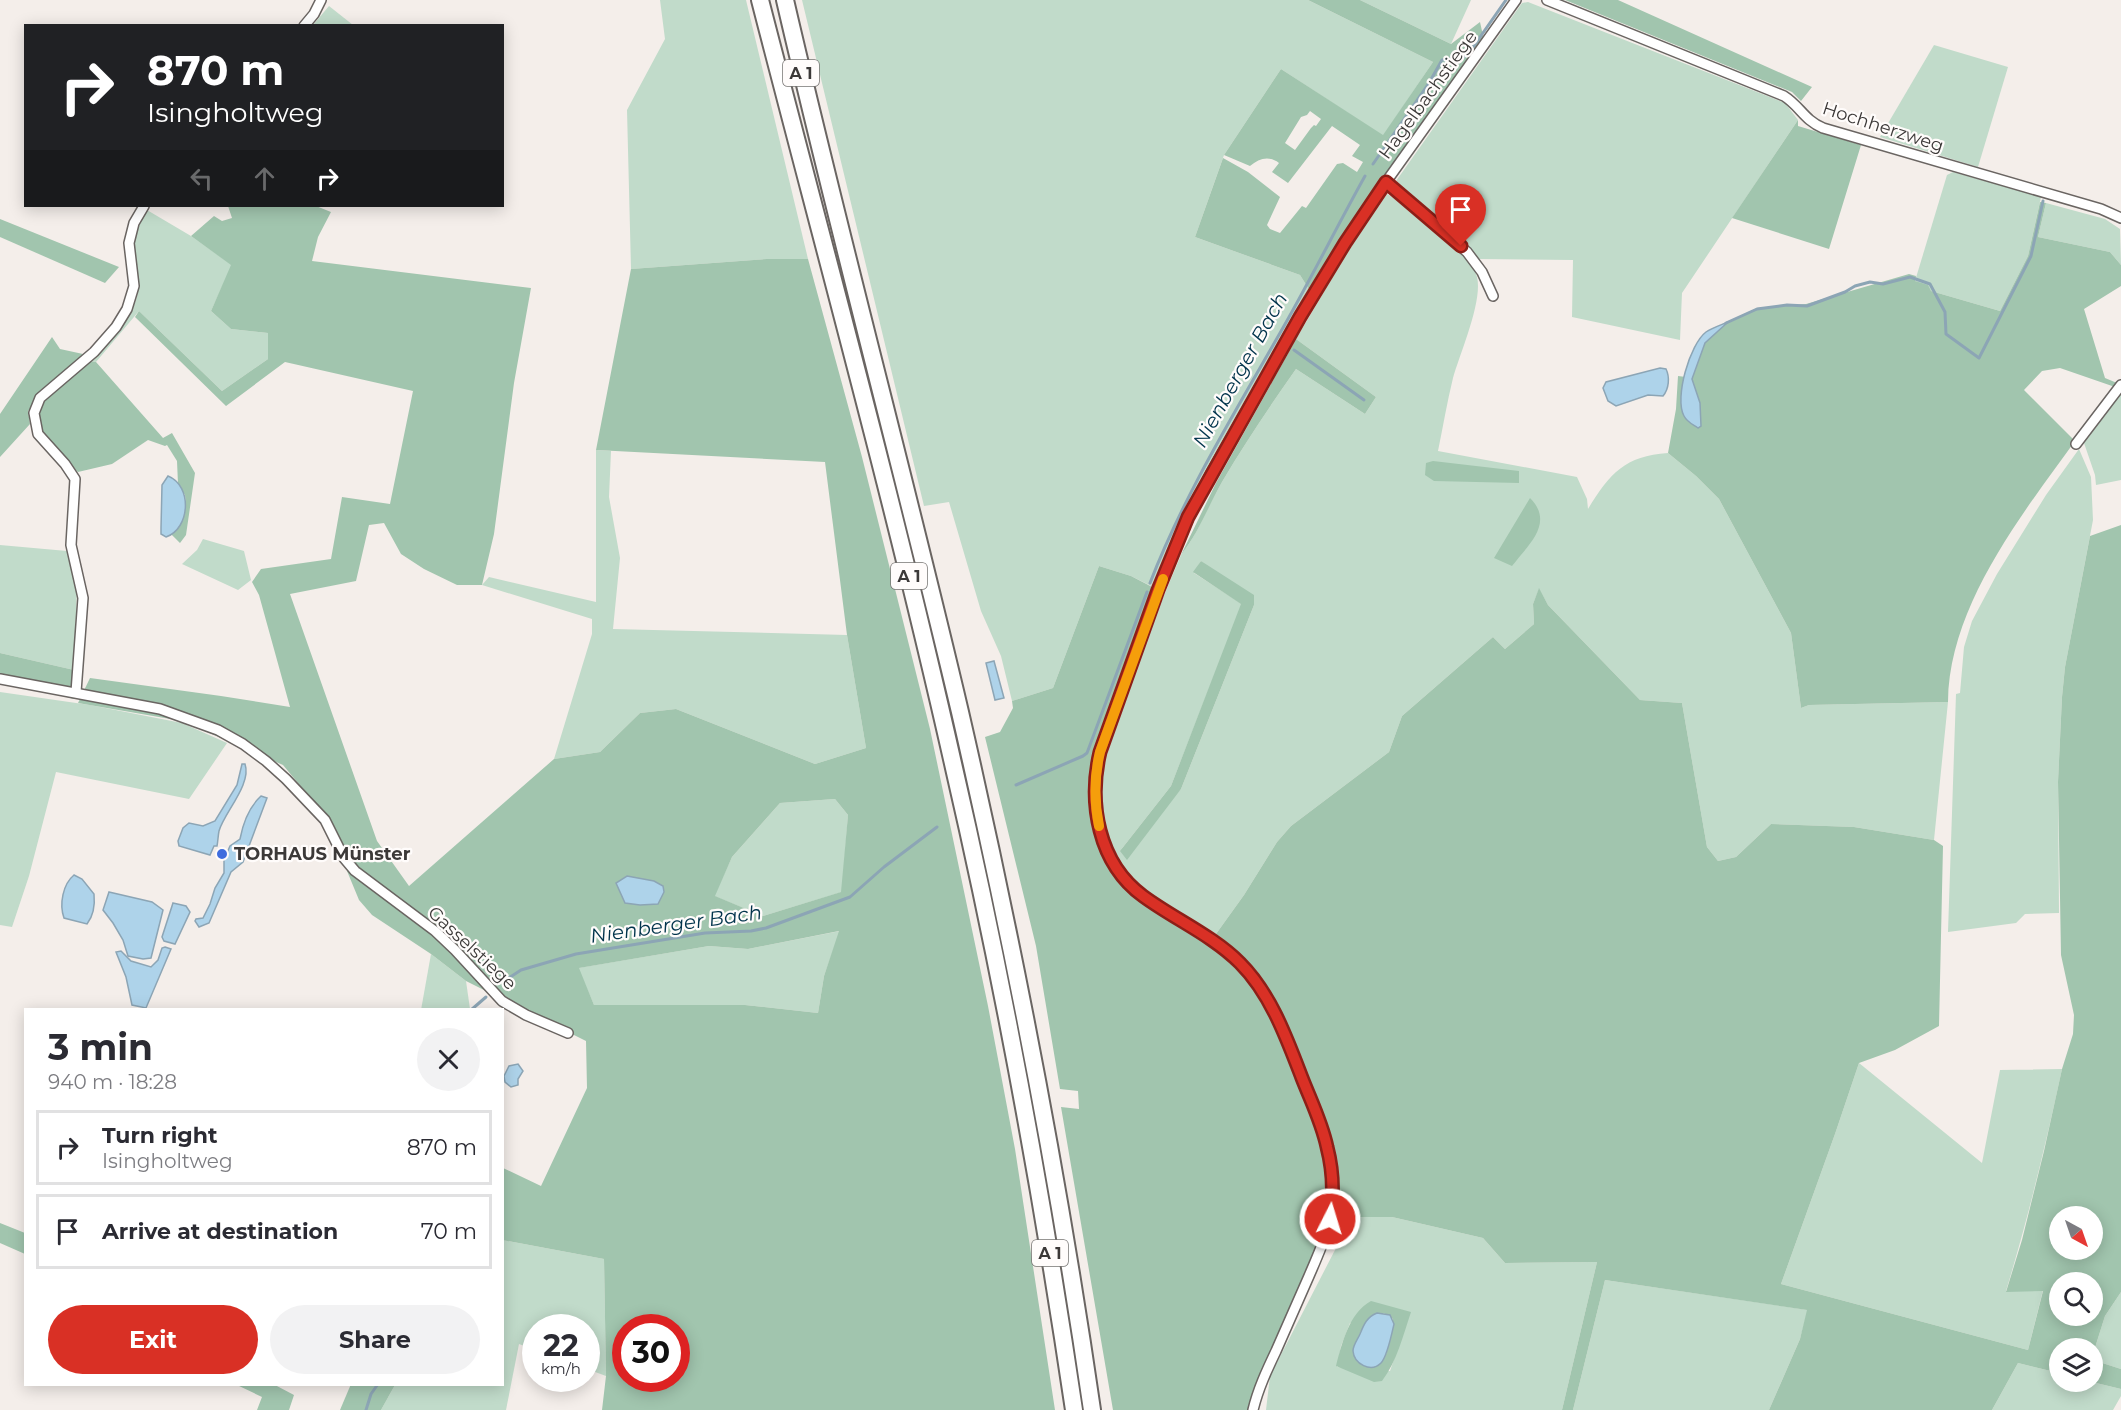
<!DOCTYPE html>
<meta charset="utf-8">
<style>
body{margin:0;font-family:Montserrat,sans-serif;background:#f2f2f3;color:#2b2b33;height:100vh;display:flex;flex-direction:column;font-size:22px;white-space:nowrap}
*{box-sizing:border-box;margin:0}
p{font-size:20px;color:#7c7c81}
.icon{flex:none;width:33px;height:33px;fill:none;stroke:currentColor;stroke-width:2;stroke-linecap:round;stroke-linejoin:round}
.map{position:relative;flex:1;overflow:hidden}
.details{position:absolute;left:24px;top:1008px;width:480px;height:378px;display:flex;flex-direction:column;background:#fff;border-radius:0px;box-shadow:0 3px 15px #0003}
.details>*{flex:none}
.top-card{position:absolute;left:24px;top:24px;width:480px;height:183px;border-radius:0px;box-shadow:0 3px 15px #0003;background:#202124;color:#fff;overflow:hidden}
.needle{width:39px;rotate:140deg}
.controls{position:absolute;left:2049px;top:1206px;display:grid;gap:12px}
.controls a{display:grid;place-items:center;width:54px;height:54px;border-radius:50%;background:#fff;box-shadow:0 3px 15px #0003;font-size:30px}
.speed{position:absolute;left:522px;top:1314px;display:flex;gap:12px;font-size:30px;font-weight:700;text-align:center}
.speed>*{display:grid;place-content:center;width:78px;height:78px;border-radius:50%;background:#fff;box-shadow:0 3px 15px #0003;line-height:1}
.speed small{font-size:15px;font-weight:400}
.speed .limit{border:9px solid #d22;background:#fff;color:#111}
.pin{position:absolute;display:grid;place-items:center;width:51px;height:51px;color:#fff;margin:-62px -26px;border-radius:50% 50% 50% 0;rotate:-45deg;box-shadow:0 0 6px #0007}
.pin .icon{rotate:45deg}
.me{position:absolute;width:66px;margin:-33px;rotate:5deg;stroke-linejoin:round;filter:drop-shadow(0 0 4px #0008)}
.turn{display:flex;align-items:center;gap:21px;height:126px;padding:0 24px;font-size:27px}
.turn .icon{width:78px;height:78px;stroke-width:2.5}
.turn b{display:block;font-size:42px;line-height:51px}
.lanes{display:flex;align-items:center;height:57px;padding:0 24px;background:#0003;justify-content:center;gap:30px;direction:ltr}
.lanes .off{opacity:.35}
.round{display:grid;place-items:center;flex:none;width:63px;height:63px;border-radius:32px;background:#f2f2f3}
.overview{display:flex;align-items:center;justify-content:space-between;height:102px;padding:0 24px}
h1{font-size:36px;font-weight:700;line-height:45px}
.button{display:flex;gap:12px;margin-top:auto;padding:12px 24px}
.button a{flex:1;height:69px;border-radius:36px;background:#d93025;color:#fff;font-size:24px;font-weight:700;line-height:69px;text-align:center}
.button a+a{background:#f2f2f3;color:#2b2b33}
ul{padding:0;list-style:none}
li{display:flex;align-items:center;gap:18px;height:75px;margin:0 12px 9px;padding:0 12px;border:3px solid #e1e1e2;border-radius:0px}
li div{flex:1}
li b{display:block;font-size:22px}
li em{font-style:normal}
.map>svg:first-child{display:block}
.green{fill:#c1dbca;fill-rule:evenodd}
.forest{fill:#a1c5ae;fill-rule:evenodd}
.water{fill:#aed3ea;stroke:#8ca5b5;stroke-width:1.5}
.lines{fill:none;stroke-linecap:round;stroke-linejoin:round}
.stream{stroke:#8ca5b5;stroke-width:3}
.minor-casing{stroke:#6a6562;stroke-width:12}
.motorway-casing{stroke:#6a6562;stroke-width:20}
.minor{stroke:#fff;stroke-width:9}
.motorway{stroke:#fff;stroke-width:16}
.route-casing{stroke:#8d1f18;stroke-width:15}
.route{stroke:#d93025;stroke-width:10}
.slow{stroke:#f59e0b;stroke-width:10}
.poi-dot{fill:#3f6dde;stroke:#fffcfb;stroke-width:2}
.labels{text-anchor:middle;stroke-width:4.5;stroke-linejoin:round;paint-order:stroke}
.shield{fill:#fffcfb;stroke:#767472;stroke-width:1.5}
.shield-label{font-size:16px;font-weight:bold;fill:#3c3938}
.street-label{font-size:18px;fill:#3c3938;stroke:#fffcfb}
.poi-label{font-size:18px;font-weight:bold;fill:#3c3938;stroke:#fffcfb;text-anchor:start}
.water-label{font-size:20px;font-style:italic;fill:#02344c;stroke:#fffcfb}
</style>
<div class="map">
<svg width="2121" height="1410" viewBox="0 0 2121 1410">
<rect width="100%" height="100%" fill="#f4eeea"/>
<g class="green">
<path d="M660,0H746L808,259H767L631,269L627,110L665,39Z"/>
<path d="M802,0H1308L1433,62L1383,136L1281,69L1224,155L1195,237L1300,275L1310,291L1270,364L1155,588L1131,576L1099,566L1053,688L1012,701L1001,656L981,611L949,502L924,506Z"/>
<path d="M1360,0H1471L1451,44Z"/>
<path d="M1528,2L1785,103L1798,120L1682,293L1680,340L1572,317L1573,260L1478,259L1465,240L1406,192L1396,181L1522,3Z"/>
<path d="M329,6L353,25H313Z"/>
<path d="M1934,45L2008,67L1978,167L1880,137Z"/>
<path d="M1953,172L2041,197L2028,256L2000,311L1931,291L1915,281L1947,175Z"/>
<path d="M1387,194C1408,205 1472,254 1477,277C1483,301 1460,353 1453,378C1447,402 1443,427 1438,451L1577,477L1587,499L1588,509C1610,473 1625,456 1668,453L1696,476L1719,499L1791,633L1801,708L1809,705L1948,702L1934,840L1854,827L1771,824L1736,857L1718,861L1707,847L1682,703L1640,700L1548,605L1539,589L1533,604L1534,624L1505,649L1493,637L1402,716L1389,752L1291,826L1277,842L1244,895L1216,934L1151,894L1131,879L1112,852L1099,817V765L1122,695L1181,555C1199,532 1208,506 1222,482C1245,443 1270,406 1296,369L1365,414L1376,397L1296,339L1347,253ZM1201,561L1254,605L1181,789L1120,851L1171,786L1242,604L1194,573Z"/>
<path d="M2046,203L2105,219L2120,229L2121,265L2110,252L2038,237Z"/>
<path d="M147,210L191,236L232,265L211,311L231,329L268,333V359L222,391L139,311L96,362L89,361C108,341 133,320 138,292C140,278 134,264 133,250C132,236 141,223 147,210Z"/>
<path d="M2121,394V480L2096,485L2095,475L2084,443Z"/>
<path d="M2079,449L2091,477L2093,520L2065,667L2062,697L2058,782L2059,913L2025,914L2016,923L1948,932L1956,694L1960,693L1964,647L1972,621L1997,574L2046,495Z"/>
<path d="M596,450L611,451L609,497L620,558L613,629L847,635L866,748L815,764L676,709L640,713L600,752L554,759L592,634V619L482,585L489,577L596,602Z"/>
<path d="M203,539L244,551L251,580L238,590L182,564L197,550Z"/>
<path d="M0,545L67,551L77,584L74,670L0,653Z"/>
<path d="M0,692L90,705L182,723L227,743L189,799L56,772L29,876L12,927L0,925Z"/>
<path d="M835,799L848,815L842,892L763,916L714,896L732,857L780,803Z"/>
<path d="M840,931L824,976L818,1013L745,1005H594L578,968L709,946L748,949Z"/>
<path d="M431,954L466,981L470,1009L421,1010Z"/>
<path d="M1859,1063L1982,1163L2000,1070L2062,1069C2046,1144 2028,1218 2006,1291L2043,1290L2028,1350L1781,1284L1835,1134Z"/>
<path d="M1344,1217H1392L1483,1238L1505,1263L1597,1262L1562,1410H1266L1270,1376L1335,1250ZM1410,1312L1390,1371L1337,1367L1341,1346L1350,1323Z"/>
<path d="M503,1240L604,1259L606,1376L587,1369L586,1328H536L535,1350L519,1344L506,1410H381L395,1385L502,1384Z"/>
<path d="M1605,1280L1808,1310L1800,1339L1769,1410H1573Z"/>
<path d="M2121,1292V1369L2093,1360V1354L2105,1316Z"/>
<path d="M2018,1363L2059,1373L2060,1382H2092L2121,1389V1396L2113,1410H1992Z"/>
</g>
<g class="forest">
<path d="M1308,0H1360L1451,44L1480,22L1484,40L1386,174L1310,291L1300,275L1195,237L1223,158L1248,172L1280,197L1267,225L1270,229L1280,233L1302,206L1306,208L1337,164L1343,163L1357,172L1363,162L1352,156L1360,145L1332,126L1288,183L1272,172L1279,163C1268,155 1259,159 1250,166L1224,155L1281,69L1383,135L1433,62ZM1310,111L1321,119L1316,126L1314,125L1311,128L1295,150L1285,143L1301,117L1307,115Z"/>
<path d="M1565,0H1618L1812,87L1801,101L1792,92Z"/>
<path d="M1798,120V126L1861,145L1829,249L1732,218Z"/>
<path d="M2040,202L2046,203L2038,237L2110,252L2121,265V286L2084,309L2105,378L2117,383L2115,387L2060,368L2042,371L2024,390L2075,441C2021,516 1949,606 1948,702L1809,705L1801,708L1791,633L1719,499L1696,476L1668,453L1676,409L1678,376L1686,377L1706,332L1757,308L1806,304L1909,274L1916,276L1915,281L1928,285L1931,291L2000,311L2028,256Z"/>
<path d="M228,206H316L331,212L318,237L312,261L531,288L514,383L494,534L482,585H457L424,569L401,554L384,523L369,525L356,581L290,594L377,841L409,886L554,759L600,752L640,713L676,709L815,764L866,748L847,635L825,462L596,450L631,269L767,259H808L862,457L930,729L988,1006L1015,1149L1055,1410H602L606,1376L604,1259L502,1240L503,1168L541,1186L587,1088L586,1041L466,981L431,954L372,915L359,900L347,871L355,868L332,824L283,765L182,721L78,703L90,678L221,696L290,707L259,595L252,582L261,569L331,559L342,497L390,504L413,391L285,362L226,406L135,317L139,311L222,391L268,359V333L231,329L211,311L231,265L191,236L214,216L222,221L232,218ZM835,799L848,815L841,892L763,916L715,896L732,857L780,803ZM839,931L824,976L818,1013L745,1005H594L579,968L709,946L748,949ZM626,1328H676V1378H626Z"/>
<path d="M0,219L119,267L105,283L0,237Z"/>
<path d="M52,337L60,349L83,354L28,411L30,424L0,457V414Z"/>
<path d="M1296,339L1376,397L1365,414L1296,369C1270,406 1245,443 1222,482C1208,507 1199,532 1181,555L1216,483Z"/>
<path d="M89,361L96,362L163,438L172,433L195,473L186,535L180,543L171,534L184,516L186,505L185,495L178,484L177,461L167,445L165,446L148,440L112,464L78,472C58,453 24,426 46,397Z"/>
<path d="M1433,461L1519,471V483L1434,481L1425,475L1426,463Z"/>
<path d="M1530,498C1555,523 1528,545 1512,566L1494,558Z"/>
<path d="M2121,525V1292L2105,1316L2093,1354L2092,1348H2060L2059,1373L2018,1363L1992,1410H1769L1800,1339L1807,1310L1605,1280L1573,1410H1562L1597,1262L1505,1263L1483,1238L1392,1217H1340C1341,1153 1319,1098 1293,1040C1284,1020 1276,998 1262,979C1249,961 1233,947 1216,934L1244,895L1277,842L1291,826L1389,752L1402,716L1493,637L1505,649L1534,624L1533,604L1539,588L1548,605L1640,700L1682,703L1707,847L1718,861L1736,857L1771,824L1854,827L1934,840L1943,846L1939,1026L1895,1050L1859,1063L1835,1134L1781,1284L2028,1350L2043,1291L2006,1292L2022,1240L2044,1151L2062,1069L2073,1034L2074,1015L2061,955L2058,782L2062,697L2065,667L2090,536ZM2060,1216H2092V1250H2060ZM2060,1282H2092V1316H2060Z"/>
<path d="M1201,561L1254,595V605L1181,789L1127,860L1120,851L1171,786L1241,604L1193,572Z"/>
<path d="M1099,566L1131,576L1158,590L1100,752L1099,825L1128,883L1220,946L1263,992L1321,1128L1332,1207L1253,1410H1113L1061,1107L1079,1109L1078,1091L1060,1089L1036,946L985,737L1000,732L1013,708L1012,701L1053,688Z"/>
<path d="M0,653L74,670V699L0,679Z"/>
<path d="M0,1223L25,1233V1254L0,1243Z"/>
<path d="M1371,1301L1411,1312C1403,1336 1397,1361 1382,1381L1374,1382L1336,1366C1342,1343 1349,1313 1371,1301ZM1377,1313H1384L1393,1319V1329L1386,1354L1357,1340C1362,1329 1365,1319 1377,1313Z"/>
<path d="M2093,1360L2121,1369V1389L2092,1382Z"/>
<path d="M351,1384H395V1385L381,1410H340Z"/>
<path d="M237,1385H275L294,1395L289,1410H257L262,1397Z"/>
</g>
<g class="water">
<path d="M1728,322L1705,343L1692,379L1700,403L1701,426L1698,428C1692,424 1687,422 1684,416C1674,398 1690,344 1706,332C1712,328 1721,325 1728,322Z"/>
<path d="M1660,368L1666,369C1670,377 1669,389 1663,396L1648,395L1616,406L1608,401L1603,388L1606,382Z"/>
<path d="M168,476C193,486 190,529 166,537L161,534V528L162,485Z"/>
<path d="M994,661L1004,698L995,700L986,663Z"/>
<path d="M242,764H245C252,784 224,813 219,831C218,836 218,841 217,846H214L210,855L179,846L178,841L183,828L189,823L203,826L215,821L237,785Z"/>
<path d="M261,796L267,798L243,862L231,872L209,923L199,927L195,921L196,919L203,918L210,904L215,888L224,873V860L230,846L240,839C243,823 248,808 261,796Z"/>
<path d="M74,875L82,879L94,894C95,904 94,915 87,924L64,918C59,904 63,884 74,875Z"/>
<path d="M627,876L654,881L663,886L664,892L658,904L640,905L625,903L616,883Z"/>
<path d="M109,892L152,902L163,910L151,958L143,959L128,956L123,940L113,923L103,910Z"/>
<path d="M173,903L186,906L190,912L175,944L164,941L162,937Z"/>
<path d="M165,947L171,949L146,1008L132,1005L126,977L116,952L121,951L131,961L151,967L158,960L162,948Z"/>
<path d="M518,1064L523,1071L518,1079V1085L511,1087L505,1082L504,1076L509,1066Z"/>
<path d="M1377,1313L1390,1315L1394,1324C1392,1333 1387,1357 1381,1363C1371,1373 1354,1364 1353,1351C1353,1345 1358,1339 1360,1334C1364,1324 1367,1317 1377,1313Z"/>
</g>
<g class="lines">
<g class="stream">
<path d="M1471,50L1506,0"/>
<path d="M1373,164L1429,83L1442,60L1464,57"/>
<path d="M1726,323L1757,309L1787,305L1807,306L1845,292L1855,286L1870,282L1883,284L1910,277L1930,284L1945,312L1946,334L1979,358L2031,256L2043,201"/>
<path d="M1294,350L1364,400"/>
<path d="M1150,583C1184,495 1234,414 1280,333C1310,281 1336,228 1365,176"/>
<path d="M1016,785L1083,756L1087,753L1147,592"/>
<path d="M504,981L521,970L576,954L705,933L751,931L766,928L850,897L884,867L937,827"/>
<path d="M471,1010L486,997"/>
<path d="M366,1410L371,1394L378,1384"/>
</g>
<defs>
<g id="minor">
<path d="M1547,0L1784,96C1800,106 1804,120 1823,128L2101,209L2121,218"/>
<path d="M304,26L314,14L321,0"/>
<path d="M1386,182L1467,252L1482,272L1493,296"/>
<path d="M2076,444L2121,385"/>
<path d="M0,679L160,709L218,730L243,744L266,761L286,779L325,820L344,858L355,871L435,931L455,950L502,1001L526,1015L568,1033"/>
<path d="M76,692L83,598L71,545L75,479L65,464L38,434L34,413L40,398L94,352L116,327L127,309L134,286L129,243L134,223L144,206"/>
<path d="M1253,1410C1258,1389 1267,1370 1276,1351C1287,1326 1298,1301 1309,1276C1321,1248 1334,1221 1333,1190C1332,1148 1315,1110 1300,1072C1285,1035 1270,995 1242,965C1215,936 1178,920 1146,898C1099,866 1088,804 1100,752L1158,590L1189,517L1211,473L1300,317L1345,243L1386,182L1516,0"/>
</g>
<g id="motorway">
<path d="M760,0C826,256 896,510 954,768C1003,980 1042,1194 1074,1410"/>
<path d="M785,0C840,238 904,474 960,712C1013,943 1058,1175 1092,1410"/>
</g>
</defs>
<use href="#minor" class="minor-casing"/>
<use href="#motorway" class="motorway-casing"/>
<use href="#minor" class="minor"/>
<use href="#motorway" class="motorway"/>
</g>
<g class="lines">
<defs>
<path id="route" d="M1330,1219C1334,1195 1333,1170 1327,1147C1322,1123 1311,1101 1302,1078C1287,1039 1271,994 1240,963C1212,935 1174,919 1143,896C1098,863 1088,803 1100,752L1158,590L1188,517L1300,317L1345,243L1386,182L1461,246"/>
</defs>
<use href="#route" class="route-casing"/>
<use href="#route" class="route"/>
<path class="slow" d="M1099,826C1094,801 1094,777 1100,752L1163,579"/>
</g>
<circle class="poi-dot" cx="222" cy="854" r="6"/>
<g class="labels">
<g class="shield">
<rect x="783" y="60" width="36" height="26" rx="4.5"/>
<rect x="891" y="563" width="36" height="26" rx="4.5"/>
<rect x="1032" y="1240" width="36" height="26" rx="4.5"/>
</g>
<g class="shield-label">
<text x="801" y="79">A 1</text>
<text x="909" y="582">A 1</text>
<text x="1050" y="1259">A 1</text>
</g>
<g class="street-label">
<text transform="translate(1428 95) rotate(-54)" y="6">Hagelbachstiege</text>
<text transform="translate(1883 127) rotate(18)" y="6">Hochherzweg</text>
<text transform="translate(472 948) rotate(43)" y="6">Gasselstiege</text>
</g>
<g class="poi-label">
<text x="234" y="860">TORHAUS Münster</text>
</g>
<g class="water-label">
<text transform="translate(1240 370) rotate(-61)" y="7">Nienberger Bach</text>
<text transform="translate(676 924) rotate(-8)" y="7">Nienberger Bach</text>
</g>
</g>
</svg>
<div class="controls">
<a><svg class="needle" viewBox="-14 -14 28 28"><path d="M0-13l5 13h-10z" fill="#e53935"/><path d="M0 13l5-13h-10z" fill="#7c7c81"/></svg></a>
<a><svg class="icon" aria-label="search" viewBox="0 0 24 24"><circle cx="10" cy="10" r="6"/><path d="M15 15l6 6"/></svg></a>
<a><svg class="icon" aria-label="layers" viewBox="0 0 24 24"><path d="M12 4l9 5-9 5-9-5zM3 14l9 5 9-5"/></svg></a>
</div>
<div class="speed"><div>22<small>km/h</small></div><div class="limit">30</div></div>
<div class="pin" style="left:1461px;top:246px;background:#d93025"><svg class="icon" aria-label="arrive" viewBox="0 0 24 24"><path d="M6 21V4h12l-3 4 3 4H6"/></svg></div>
<svg class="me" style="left:1330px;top:1219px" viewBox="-20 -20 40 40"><circle r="17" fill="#d93025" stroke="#fff" stroke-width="3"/><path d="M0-11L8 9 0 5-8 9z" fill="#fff"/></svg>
<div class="top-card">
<div class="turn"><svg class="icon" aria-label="right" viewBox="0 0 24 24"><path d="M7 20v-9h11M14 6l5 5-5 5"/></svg><div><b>870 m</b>Isingholtweg</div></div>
<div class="lanes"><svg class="icon off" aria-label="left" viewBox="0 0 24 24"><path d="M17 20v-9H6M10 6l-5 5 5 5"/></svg><svg class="icon off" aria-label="ahead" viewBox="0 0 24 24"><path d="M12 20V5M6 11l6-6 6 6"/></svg><svg class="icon" aria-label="right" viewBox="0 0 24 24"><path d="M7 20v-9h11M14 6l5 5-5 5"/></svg></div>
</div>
<section class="details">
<div class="overview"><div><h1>3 min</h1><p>940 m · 18:28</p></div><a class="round"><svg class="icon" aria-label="close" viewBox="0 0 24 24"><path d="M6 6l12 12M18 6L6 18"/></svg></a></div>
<ul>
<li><svg class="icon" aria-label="right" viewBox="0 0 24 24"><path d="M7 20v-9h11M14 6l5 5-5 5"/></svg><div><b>Turn right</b><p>Isingholtweg</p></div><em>870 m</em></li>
<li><svg class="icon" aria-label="arrive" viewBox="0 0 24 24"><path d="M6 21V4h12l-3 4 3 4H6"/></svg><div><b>Arrive at destination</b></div><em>70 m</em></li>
</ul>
<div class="button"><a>Exit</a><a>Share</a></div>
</section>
</div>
